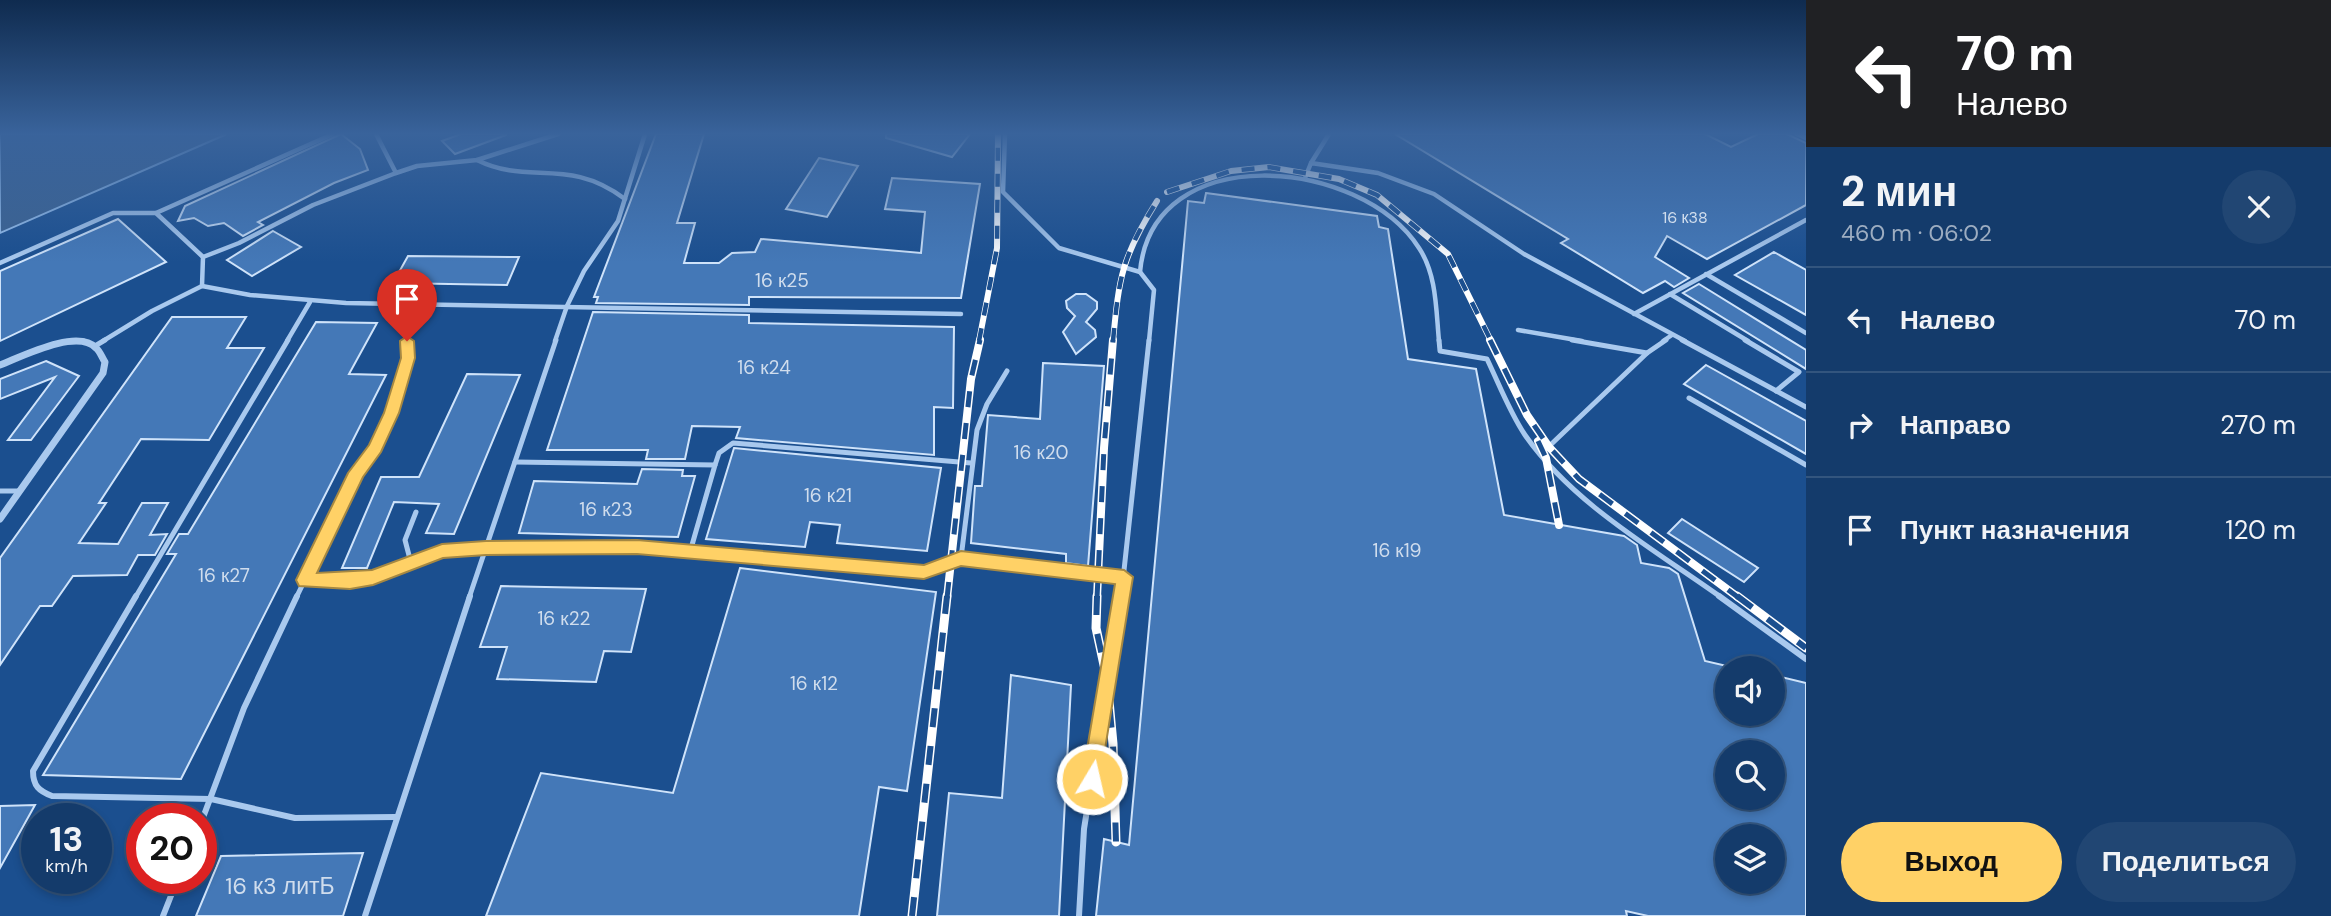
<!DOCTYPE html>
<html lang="ru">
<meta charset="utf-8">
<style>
body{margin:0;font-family:"DM Sans",sans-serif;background:#214673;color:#f1f3f6;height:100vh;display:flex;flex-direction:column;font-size:26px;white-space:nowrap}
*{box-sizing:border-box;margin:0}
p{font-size:23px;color:#9dadc1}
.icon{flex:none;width:38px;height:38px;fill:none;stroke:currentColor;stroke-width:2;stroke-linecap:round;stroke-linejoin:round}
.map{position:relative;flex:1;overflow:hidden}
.panel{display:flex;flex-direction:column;background:#143b6b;width:525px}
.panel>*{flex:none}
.hud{background:#202124;color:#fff;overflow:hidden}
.tools{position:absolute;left:1715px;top:656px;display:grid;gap:14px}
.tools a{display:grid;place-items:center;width:70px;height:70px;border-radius:50%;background:#143b6b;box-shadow:0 4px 10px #0003,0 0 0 2px #33557e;font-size:35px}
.speed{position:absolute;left:21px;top:803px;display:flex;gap:14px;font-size:35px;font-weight:700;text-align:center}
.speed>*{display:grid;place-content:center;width:91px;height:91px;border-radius:50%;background:#143b6b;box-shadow:0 4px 10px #0003,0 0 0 2px #33557e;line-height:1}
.speed small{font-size:18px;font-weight:400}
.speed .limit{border:10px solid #d22;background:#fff;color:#111}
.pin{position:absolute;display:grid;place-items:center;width:60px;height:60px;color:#fff;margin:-72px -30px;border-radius:50% 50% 50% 0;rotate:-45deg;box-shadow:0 0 7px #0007}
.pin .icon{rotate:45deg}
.me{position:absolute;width:77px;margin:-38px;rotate:9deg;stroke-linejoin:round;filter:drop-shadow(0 0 5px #0008)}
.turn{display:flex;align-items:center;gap:24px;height:147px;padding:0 35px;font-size:32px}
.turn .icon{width:91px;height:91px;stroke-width:2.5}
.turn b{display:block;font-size:49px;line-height:60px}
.round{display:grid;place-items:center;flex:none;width:74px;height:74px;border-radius:37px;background:#214673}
.head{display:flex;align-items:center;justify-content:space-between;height:119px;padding:0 35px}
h1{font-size:42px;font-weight:800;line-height:52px}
.primary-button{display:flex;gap:14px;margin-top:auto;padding:14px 35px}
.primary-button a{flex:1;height:80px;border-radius:42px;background:#ffd166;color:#111;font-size:28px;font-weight:800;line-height:80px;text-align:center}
.primary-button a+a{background:#214673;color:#f1f3f6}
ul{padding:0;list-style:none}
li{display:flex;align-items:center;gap:21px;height:105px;padding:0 35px;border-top:2px solid #33557e}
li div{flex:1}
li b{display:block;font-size:26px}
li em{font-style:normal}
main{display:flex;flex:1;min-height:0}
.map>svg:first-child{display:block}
.water{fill:#3c6290;stroke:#9cc4f0;stroke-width:2}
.building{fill:#4478b7;stroke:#cfe3fa;stroke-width:2;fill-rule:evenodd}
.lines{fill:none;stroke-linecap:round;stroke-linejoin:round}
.service-far2{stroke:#a9c9ee;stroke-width:4.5}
.service-far1{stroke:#a9c9ee;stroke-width:5}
.service{stroke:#a9c9ee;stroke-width:6}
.minor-far1{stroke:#a9c9ee;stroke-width:5}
.minor{stroke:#a9c9ee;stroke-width:7}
.rail-far2-casing{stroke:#fff;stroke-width:6}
.rail-far1-casing{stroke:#fff;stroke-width:8}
.rail-casing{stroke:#fff;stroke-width:9}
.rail-far2{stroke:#1b4f8f;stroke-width:4.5;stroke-dasharray:13;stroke-linecap:butt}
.rail-far1{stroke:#1b4f8f;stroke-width:5;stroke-dasharray:16;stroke-linecap:butt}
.rail{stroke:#1b4f8f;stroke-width:6;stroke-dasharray:19;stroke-linecap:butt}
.route{fill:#ffd166;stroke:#a68842;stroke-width:2}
.labels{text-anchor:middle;stroke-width:6;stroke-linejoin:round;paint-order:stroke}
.far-number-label{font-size:16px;fill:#d0dded}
.number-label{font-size:19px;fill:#d0dded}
.near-number-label{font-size:23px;fill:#d0dded}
</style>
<main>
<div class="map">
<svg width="1806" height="916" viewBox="0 0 1806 916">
<rect width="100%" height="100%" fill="#1b4f8f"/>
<path class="water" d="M0,134H227L0,233Z"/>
<g class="building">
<path d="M341,134L360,149L368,170L334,183L258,222L263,225L243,236L224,223L208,226L194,218L178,221L185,206Z"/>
<path d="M461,134H506V135L455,154L442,141Z"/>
<path d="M656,134H704L677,223H695L684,263H719L732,253L755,252L761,239L921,253L925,212L885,209L892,178L980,184L961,298L749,297V305L596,303L598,297H594Z"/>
<path d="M886,134H970L952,157L886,138Z"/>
<path d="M1395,134H1705L1731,147L1758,134H1787L1806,143V205L1707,259L1667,236L1655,257L1689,278L1674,287L1665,281L1643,293L1561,243L1568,239Z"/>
<path d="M819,158L858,166L827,217L786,209Z"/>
<path d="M1206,193L1377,216L1379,227L1388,229L1408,359L1476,369L1504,515L1624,536L1637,545L1641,563L1669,568L1678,574L1705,661L1727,666V714H1773V675L1806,683V916H1648L1626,911L1627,916H1096L1104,839L1129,845L1188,201L1204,203ZM1727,752H1773V798H1727ZM1727,836H1773V882H1727Z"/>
<path d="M118,219L166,262L0,341V271Z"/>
<path d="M273,231L301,247L252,276L227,260Z"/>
<path d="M1774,252L1806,270V315L1735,275Z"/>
<path d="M408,256L519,257L507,285L393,283Z"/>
<path d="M1699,284L1806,350V369L1683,293Z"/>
<path d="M1086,294L1097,302V309L1086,322L1095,330L1096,337L1076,354L1063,332L1075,316L1067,308L1066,301L1076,294Z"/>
<path d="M593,312L749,315V323L954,327L953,408L934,407V455L736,438L740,427L692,426L685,459H646L648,450H547Z"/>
<path d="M172,317H246L227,348H264L209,440L141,439L99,503H106L79,543L118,544L142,503H168L150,535L167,534L155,555H138L127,575L73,576L52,606H40L0,665V558Z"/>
<path d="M316,322L377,323L349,374L386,375L181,779L43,775L176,554H167L179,534H188Z"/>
<path d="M46,361L79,376L31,440H8L55,377L0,399V379Z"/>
<path d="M1043,363L1104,366L1088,566L1066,563V554L971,543L975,486H982L988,415L1040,419Z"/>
<path d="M1706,365L1806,421V454L1684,384Z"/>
<path d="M467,374L520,375L454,534L426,533L439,504L394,502L367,568H342L381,477H419Z"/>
<path d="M734,448L941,468L927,551L837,543L840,525L810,522L805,547L706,539Z"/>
<path d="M642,469L683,470L682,476H695L678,537L519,533L534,481L637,484Z"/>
<path d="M1682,519L1758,568L1744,582L1668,533Z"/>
<path d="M740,568L936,592L907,791L879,787L859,916H486L541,773L673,793Z"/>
<path d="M501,586L646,589L631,652L604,651L596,682L497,679L507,647H480Z"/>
<path d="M1011,675L1071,685L1059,916H937L949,793L1002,798Z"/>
<path d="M35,805L0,868V806Z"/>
<path d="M363,853L343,916H196L221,856Z"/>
</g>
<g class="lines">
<g class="service-far2">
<path d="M1005,134L1003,192L1059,248L1140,272"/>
<path d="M1797,134L1806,138"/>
<path d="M477,160C529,186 568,156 625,199"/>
<path d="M1311,163L1329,134"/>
<path d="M396,173L417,166L477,160L558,134"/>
<path d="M1305,178L1311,163L1378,173L1434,194L1524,254L1685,341"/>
<path d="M156,213L333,134"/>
<path d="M203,257L239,243L313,205L396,173L376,134"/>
<path d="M0,263L113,213H156L203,257L202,286"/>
<path d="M1706,274L1806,333"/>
<path d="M1670,294L1748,341"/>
<path d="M393,302L407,341"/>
<path d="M1634,314L1806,220"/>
<path d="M1518,330L1582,341"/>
<path d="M103,341L152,311L202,286L250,295L346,303L961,314"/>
<path d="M287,341L310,302"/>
<path d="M555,341L567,306L584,271L618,221L645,134"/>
<path d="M1149,341L1154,290L1140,272C1152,138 1361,157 1419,248C1437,275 1436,311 1439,341"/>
<path d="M1663,341L1672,335"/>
</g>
<g class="service-far1">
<path d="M1439,340L1440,351L1487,359C1499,384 1510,413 1525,435C1573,504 1655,550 1722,598"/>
<path d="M1572,340L1647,353"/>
<path d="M1682,340L1806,407"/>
<path d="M1745,340L1799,372L1776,391"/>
<path d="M95,346L105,340"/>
<path d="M1689,398L1806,465"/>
<path d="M1542,453L1647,353L1666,340"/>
<path d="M515,462L715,465L690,552"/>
<path d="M715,465L719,453L733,443L971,463"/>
<path d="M0,491H20"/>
<path d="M961,558L977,430L987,404L1007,371"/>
<path d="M411,563L405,540L416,512"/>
<path d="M305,580L373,578L442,551L486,548L637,547L924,572L961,558L1124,577"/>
<path d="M135,598L288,340"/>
<path d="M296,598C316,558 334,517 354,477C378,430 416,398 406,340"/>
<path d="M469,598L556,340"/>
<path d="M1121,598L1149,340"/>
</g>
<g class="service">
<path d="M136,596L33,771C33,786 39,791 52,796L211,799L295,818L396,817"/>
<path d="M1719,596L1806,659"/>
<path d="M201,823L244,708L297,596"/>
<path d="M163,916L178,878"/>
<path d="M365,916L470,596"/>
<path d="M1079,916L1084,829L1121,596"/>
</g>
<path class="minor-far1" d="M79,341H84"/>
<path class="minor" d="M0,365C21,357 77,328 96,348C100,351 102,358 105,362L103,373L0,519"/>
<defs>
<g id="rail-far2">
<path d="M1167,192L1231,171L1269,167L1339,179L1377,195L1448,254L1491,341"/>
<path d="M979,341L997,248L998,134"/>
<path d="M1113,341C1119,276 1122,257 1157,201"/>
</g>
<g id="rail-far1">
<path d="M1490,340L1527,415L1549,447L1579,479L1739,598"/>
<path d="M1538,441L1546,458L1559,525"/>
<path d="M947,598L971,379L980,340"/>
<path d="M1097,598L1104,448L1113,340"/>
</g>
<g id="rail">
<path d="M1097,596L1096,628L1107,679L1113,744L1116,842"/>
<path d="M1737,596L1806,648"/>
<path d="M912,916L947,596"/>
</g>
</defs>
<use href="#rail-far2" class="rail-far2-casing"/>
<use href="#rail-far1" class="rail-far1-casing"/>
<use href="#rail" class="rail-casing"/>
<use href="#rail-far2" class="rail-far2"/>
<use href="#rail-far1" class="rail-far1"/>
<use href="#rail" class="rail"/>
</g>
<linearGradient id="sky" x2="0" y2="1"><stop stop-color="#0f2b4f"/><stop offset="0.51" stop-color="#39639b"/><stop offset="1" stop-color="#39639b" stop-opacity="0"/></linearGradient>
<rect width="1806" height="262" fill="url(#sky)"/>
<path class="route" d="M407,336L414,341L415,358L399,413L381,452L363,477L317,573L372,570L442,544L486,541L637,540L924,565L961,551L1124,570L1133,577L1099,786L1092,789L1085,786L1082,779L1115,584L961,566L924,579L637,554L486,555L443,558L373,585L350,589L299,586L296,580L348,473L369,445L384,413L401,358L400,341Z"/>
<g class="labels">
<g class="far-number-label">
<text x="1685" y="223">16 к38</text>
</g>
<g class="number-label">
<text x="782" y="287">16 к25</text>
<text x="764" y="374">16 к24</text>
<text x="1041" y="459">16 к20</text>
<text x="828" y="502">16 к21</text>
<text x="606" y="516">16 к23</text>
<text x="1397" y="557">16 к19</text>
<text x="224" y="582">16 к27</text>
<text x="564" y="625">16 к22</text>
<text x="814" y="690">16 к12</text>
</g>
<g class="near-number-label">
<text x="280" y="894">16 к3 литБ</text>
</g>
</g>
</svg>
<div class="tools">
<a><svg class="icon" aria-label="sound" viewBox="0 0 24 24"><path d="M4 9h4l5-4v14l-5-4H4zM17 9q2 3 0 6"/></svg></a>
<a><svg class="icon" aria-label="search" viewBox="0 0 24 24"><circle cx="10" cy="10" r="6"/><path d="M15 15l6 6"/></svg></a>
<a><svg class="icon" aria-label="layers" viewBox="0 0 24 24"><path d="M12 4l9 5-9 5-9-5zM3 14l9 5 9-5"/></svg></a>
</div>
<div class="speed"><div>13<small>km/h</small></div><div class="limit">20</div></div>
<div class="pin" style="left:407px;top:341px;background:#d93025"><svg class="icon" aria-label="arrive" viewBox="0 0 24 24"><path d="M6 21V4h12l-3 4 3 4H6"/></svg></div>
<svg class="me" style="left:1092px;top:779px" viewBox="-20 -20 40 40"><circle r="17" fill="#ffd166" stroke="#fff" stroke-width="3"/><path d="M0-11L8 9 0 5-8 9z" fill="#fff"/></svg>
</div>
<section class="panel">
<div class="hud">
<div class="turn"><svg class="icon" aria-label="left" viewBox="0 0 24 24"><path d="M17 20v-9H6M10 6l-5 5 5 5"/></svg><div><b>70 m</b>Налево</div></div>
</div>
<div class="head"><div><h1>2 мин</h1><p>460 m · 06:02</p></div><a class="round"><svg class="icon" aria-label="close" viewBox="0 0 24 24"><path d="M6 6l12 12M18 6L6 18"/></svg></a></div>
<ul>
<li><svg class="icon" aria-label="left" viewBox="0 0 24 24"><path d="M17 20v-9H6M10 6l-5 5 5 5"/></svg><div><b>Налево</b></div><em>70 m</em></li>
<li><svg class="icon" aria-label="right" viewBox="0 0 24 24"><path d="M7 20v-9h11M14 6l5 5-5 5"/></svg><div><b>Направо</b></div><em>270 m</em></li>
<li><svg class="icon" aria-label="arrive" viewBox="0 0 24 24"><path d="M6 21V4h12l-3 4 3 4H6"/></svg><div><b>Пункт назначения</b></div><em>120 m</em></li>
</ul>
<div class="primary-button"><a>Выход</a><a>Поделиться</a></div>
</section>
</main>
